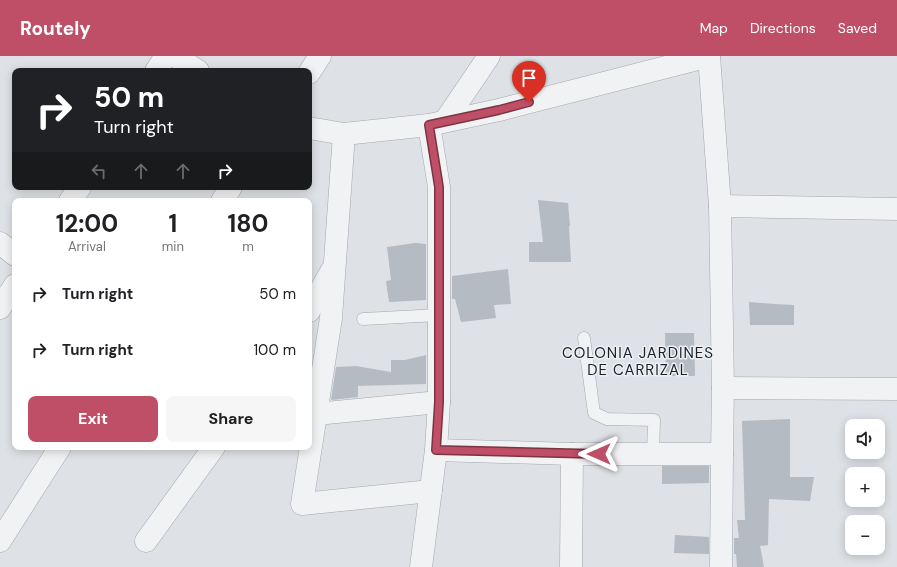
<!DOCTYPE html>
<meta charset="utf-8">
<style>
body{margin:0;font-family:"DM Sans",sans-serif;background:#f6f6f6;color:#202124;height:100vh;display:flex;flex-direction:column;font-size:15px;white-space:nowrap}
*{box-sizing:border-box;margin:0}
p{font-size:13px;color:#757577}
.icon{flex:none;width:22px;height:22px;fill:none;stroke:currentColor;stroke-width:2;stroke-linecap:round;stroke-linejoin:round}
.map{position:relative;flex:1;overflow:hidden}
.side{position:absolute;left:12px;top:142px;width:300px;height:252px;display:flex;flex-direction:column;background:#fff;border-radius:8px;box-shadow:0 2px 10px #0003}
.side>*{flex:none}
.banner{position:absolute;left:12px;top:12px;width:300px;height:122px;border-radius:8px;box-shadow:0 2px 10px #0003;background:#202124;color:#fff;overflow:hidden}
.fabs{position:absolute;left:845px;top:363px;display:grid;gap:8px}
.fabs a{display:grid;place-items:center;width:40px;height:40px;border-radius:8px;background:#fff;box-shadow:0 2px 10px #0003;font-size:20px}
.pin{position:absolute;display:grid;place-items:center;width:34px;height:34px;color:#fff;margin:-41px -17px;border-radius:50% 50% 50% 0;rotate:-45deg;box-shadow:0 0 4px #0007}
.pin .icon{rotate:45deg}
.me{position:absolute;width:44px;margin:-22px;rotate:270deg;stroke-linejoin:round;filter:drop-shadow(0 0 3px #0008)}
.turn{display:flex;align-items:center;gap:14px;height:84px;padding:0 16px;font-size:18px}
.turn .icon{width:52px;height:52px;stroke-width:2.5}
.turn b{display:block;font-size:28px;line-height:34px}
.lanes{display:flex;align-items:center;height:38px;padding:0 16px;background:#0003;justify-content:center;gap:20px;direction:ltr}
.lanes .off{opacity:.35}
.eta{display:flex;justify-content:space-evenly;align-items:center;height:68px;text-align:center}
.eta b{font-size:24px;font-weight:700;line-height:28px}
.action{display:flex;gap:8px;margin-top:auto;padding:8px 16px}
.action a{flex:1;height:46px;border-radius:8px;background:#bf4f67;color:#fff;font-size:16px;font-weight:700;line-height:46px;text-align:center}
.action a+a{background:#f6f6f6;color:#202124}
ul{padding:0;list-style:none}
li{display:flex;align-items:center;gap:12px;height:56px;padding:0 16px}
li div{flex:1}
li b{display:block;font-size:15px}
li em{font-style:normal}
header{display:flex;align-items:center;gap:24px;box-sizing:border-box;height:56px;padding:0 20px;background:#bf4f67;color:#fff}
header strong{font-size:19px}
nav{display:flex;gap:22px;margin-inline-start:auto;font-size:14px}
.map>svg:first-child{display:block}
.building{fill:#b5bbc2}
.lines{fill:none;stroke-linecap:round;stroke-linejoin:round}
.service-casing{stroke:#a4a8af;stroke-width:13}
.minor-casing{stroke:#a4a8af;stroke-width:23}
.tertiary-casing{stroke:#a4a8af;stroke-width:23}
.service{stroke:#f0f2f4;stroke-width:12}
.minor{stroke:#f0f2f4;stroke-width:22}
.tertiary{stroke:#f0f2f4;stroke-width:22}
.route-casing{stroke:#7c3343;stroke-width:10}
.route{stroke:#bf4f67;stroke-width:7}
.labels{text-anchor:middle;stroke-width:3;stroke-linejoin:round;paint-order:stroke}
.neighbourhood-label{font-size:15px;letter-spacing:1px;fill:#1b222b;stroke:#edf0f4}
</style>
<header>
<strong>Routely</strong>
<nav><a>Map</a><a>Directions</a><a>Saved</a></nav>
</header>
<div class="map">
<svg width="897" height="511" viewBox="0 0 897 511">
<rect width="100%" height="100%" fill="#dee1e6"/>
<g class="building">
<path d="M538,144L568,147L570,170H569L571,206H529V186H543Z"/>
<path d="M415,187L426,188V244L389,246L386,225L391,224L387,191Z"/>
<path d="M508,213L511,248L494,249L496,262L461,266L455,243H452V220Z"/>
<path d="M749,246L774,248L794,249V269H750Z"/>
<path d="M665,277H694L695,320H666Z"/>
<path d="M426,299V328L358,330V341L331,344L336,311L356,310L391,316V304H405Z"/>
<path d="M790,363V421H814L810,445L769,443L768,489L760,490L764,511H737L736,498H734V482H739L737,464H745L742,365Z"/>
<path d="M662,410H709V427L662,428Z"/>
<path d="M675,479L709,481V498L674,497Z"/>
</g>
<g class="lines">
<defs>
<g id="service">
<path d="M363,263L439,259"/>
<path d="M584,282L594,357L607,363L654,364L653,398"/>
</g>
<g id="minor">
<path d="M175,0L198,15"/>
<path d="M156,15L166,0"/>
<path d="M309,17L320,0"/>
<path d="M445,65L489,0"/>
<path d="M309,72L344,78L429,69L499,54L709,0"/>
<path d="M344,78L331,262L302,448L431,435"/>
<path d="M70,145L80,131"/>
<path d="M222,145L231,131"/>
<path d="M720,150L897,153"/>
<path d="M0,187L15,199"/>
<path d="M0,252L15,229"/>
<path d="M309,255L332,214"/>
<path d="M723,332L897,333"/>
<path d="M316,358L439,346"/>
<path d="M436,394L572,398H722"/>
<path d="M0,485L60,391"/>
<path d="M146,485L214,391"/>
<path d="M421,511L436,394L439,346V131L429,69"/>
<path d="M571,511L572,398"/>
</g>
<path id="tertiary" d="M709,0L720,150L723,332L722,398L721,511"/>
</defs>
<use href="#service" class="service-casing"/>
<use href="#minor" class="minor-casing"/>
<use href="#tertiary" class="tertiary-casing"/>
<use href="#service" class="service"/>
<use href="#minor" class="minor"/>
<use href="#tertiary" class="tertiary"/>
</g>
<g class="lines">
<defs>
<path id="route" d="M529,46L499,54L429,69L439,131V346L436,394L599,398"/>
</defs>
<use href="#route" class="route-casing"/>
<use href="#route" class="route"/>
</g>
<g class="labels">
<g class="neighbourhood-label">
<text x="638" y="302">COLONIA JARDINES<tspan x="638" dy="17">DE CARRIZAL</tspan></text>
</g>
</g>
</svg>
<div class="fabs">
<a><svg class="icon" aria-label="sound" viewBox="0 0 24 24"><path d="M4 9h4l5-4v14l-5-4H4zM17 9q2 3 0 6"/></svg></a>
<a>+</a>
<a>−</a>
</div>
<div class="pin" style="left:529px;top:46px;background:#d93025"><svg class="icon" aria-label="arrive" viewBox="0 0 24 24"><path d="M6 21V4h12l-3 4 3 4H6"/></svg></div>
<svg class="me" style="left:599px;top:398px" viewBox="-20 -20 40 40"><path d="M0-17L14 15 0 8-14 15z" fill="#bf4f67" stroke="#fff" stroke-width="4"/></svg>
<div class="banner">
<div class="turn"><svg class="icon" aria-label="right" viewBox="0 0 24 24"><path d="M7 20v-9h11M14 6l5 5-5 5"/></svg><div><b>50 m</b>Turn right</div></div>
<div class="lanes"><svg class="icon off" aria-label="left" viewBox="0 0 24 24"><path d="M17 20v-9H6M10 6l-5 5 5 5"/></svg><svg class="icon off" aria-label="ahead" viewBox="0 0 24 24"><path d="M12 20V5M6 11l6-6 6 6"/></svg><svg class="icon off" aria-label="ahead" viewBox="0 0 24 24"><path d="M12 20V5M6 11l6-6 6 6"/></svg><svg class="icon" aria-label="right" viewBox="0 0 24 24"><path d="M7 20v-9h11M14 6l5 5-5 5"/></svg></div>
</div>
<section class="side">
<div class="eta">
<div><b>12:00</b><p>Arrival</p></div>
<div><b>1</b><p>min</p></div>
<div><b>180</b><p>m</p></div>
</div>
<ul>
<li><svg class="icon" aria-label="right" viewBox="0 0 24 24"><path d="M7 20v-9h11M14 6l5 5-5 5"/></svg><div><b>Turn right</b></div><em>50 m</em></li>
<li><svg class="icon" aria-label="right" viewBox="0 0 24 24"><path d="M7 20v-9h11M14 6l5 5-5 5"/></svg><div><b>Turn right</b></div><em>100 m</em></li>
</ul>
<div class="action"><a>Exit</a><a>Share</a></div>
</section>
</div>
